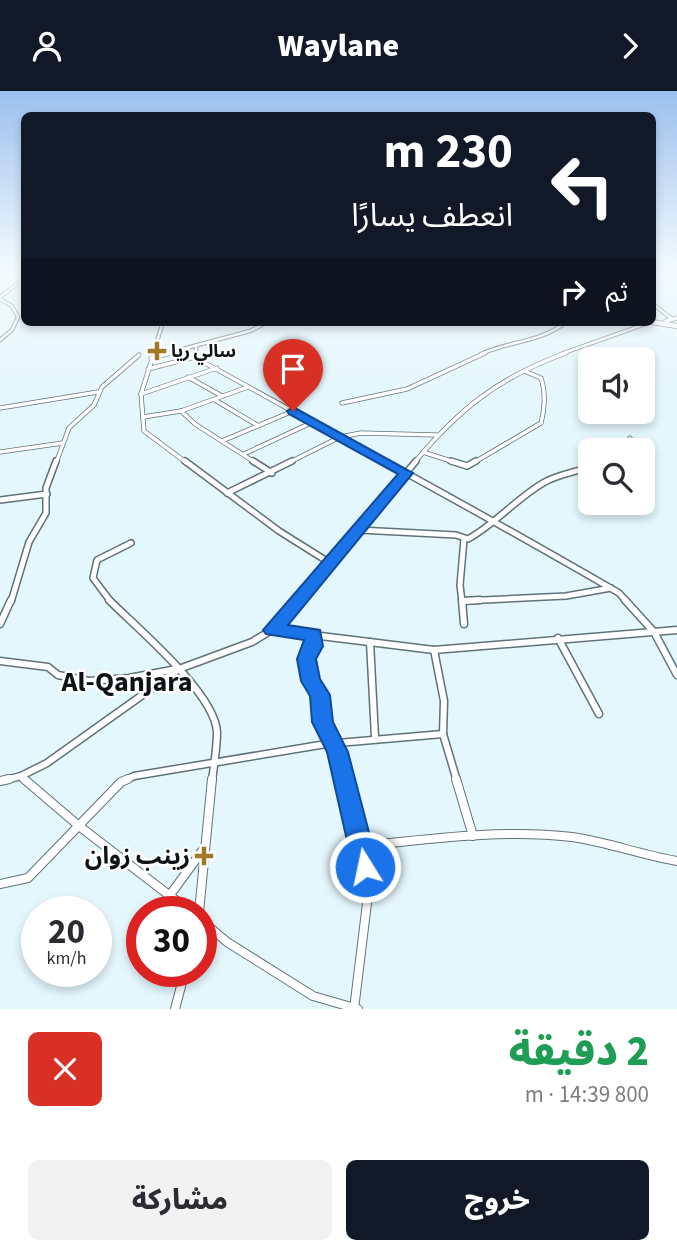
<!DOCTYPE html>
<html lang="ar">
<meta charset="utf-8">
<style>
body{margin:0;font-family:"Source Sans 3","Noto Sans Arabic",sans-serif;background:#f2f2f3;color:#2b2b33;direction:rtl;height:100vh;display:flex;flex-direction:column;font-size:26px;white-space:nowrap}
*{box-sizing:border-box;margin:0}
p{font-size:23px;color:#7c7c81}
.icon{flex:none;width:38px;height:38px;fill:none;stroke:currentColor;stroke-width:2;stroke-linecap:round;stroke-linejoin:round}
.map{position:relative;height:918px;overflow:hidden;direction:ltr}
.details{display:flex;flex-direction:column;background:#fff;flex:1}
.details>*{flex:none}
.banner{position:absolute;left:21px;top:21px;width:635px;height:214px;border-radius:10px;box-shadow:0 4px 10px #0003;direction:rtl;background:#111827;color:#fff;overflow:hidden}
.fabs{position:absolute;left:578px;top:256px;display:grid;gap:14px}
.fabs a{display:grid;place-items:center;width:77px;height:77px;border-radius:10px;background:#fff;box-shadow:0 4px 10px #0003;font-size:35px}
.speed{position:absolute;left:21px;top:805px;display:flex;gap:14px;font-size:35px;font-weight:700;text-align:center}
.speed>*{display:grid;place-content:center;width:91px;height:91px;border-radius:50%;background:#fff;box-shadow:0 4px 10px #0003;line-height:1}
.speed small{font-size:18px;font-weight:400}
.speed .limit{border:10px solid #d22;background:#fff;color:#111}
.pin{position:absolute;display:grid;place-items:center;width:60px;height:60px;color:#fff;margin:-72px -30px;border-radius:50% 50% 50% 0;rotate:-45deg;box-shadow:0 0 7px #0007}
.pin .icon{rotate:45deg}
.me{position:absolute;width:77px;margin:-38px;rotate:350deg;stroke-linejoin:round;filter:drop-shadow(0 0 5px #0008)}
.turn{display:flex;align-items:center;gap:24px;height:147px;padding:0 28px;font-size:32px}
.turn .icon{width:91px;height:91px;stroke-width:2.5}
.turn b{display:block;font-size:49px;line-height:60px}
.then{display:flex;align-items:center;height:66px;padding:0 28px;background:#0003;gap:14px;font-size:26px}
.round{display:grid;place-items:center;flex:none;width:74px;height:74px;border-radius:10px;background:#f2f2f3}
.head{display:flex;align-items:center;justify-content:space-between;height:119px;padding:0 28px}
h1{font-size:42px;font-weight:800;line-height:52px;color:#1e9e55}
.button{display:flex;gap:14px;margin-top:auto;padding:14px 28px}
.button a{flex:1;height:80px;border-radius:10px;background:#111827;color:#fff;font-size:28px;font-weight:800;line-height:80px;text-align:center}
.button a+a{background:#f2f2f3;color:#2b2b33}
header{display:flex;justify-content:space-between;align-items:center;height:91px;padding:0 28px;background:#111827;color:#fff;font-size:32px;font-weight:800}
.map>svg:first-child{display:block}
.lines{fill:none;stroke-linecap:round;stroke-linejoin:round}
.minor-far4-casing{stroke:#617277;stroke-width:4.5}
.minor-far3-casing{stroke:#617277;stroke-width:5}
.minor-far2-casing{stroke:#617277;stroke-width:8}
.minor-far1-casing{stroke:#617277;stroke-width:9}
.minor-casing{stroke:#617277;stroke-width:10}
.tertiary-casing{stroke:#617277;stroke-width:5}
.primary-casing{stroke:#617277;stroke-width:6}
.minor-far4{stroke:#fff;stroke-width:2.5}
.minor-far3{stroke:#fff;stroke-width:3.5}
.minor-far2{stroke:#fff;stroke-width:5}
.minor-far1{stroke:#fff;stroke-width:6}
.minor{stroke:#fff;stroke-width:8}
.tertiary{stroke:#fff;stroke-width:3.5}
.primary{stroke:#fff;stroke-width:4.5}
.route{fill:#1a73e8;stroke:#114b97;stroke-width:2}
.poi-dot{fill:#a27827;stroke:#fff;stroke-width:2.5}
.labels{text-anchor:middle;stroke-width:5;stroke-linejoin:round;paint-order:stroke}
.far-poi-label{font-size:18px;font-weight:bold;fill:#0d1315;stroke:#fff;text-anchor:start}
.near-poi-label{font-size:24px;font-weight:bold;fill:#0d1315;stroke:#fff;text-anchor:end}
.near-quarter-label{font-size:28px;font-weight:bold;fill:#0d1315;stroke:#fff}
</style>
<header><svg class="icon" aria-label="forward" viewBox="0 0 24 24"><path d="M9 5l7 7-7 7"/></svg>Waylane<svg class="icon" aria-label="person" viewBox="0 0 24 24"><circle cx="12" cy="8" r="4"/><path d="M4 21q1-7 8-7t8 7"/></svg></header>
<div class="map">
<svg width="677" height="918" viewBox="0 0 677 918">
<rect width="100%" height="100%" fill="#e4f7fd"/>
<g class="lines">
<defs>
<g id="minor-far4">
<path d="M0,206L24,188"/>
<path d="M0,208L12,215L18,226L12,239L0,249"/>
<path d="M653,213L672,228"/>
<path d="M196,255V263"/>
<path d="M153,263L163,231"/>
<path d="M164,263L250,240L268,231"/>
<path d="M481,263C509,250 542,251 566,231"/>
<path d="M561,263L651,231"/>
</g>
<g id="minor-far3">
<path d="M154,262L141,303L144,340L187,372"/>
<path d="M196,262V267L387,372"/>
<path d="M151,267L171,262"/>
<path d="M148,278L195,266"/>
<path d="M188,286L222,305"/>
<path d="M141,303L217,277"/>
<path d="M215,309L257,334"/>
<path d="M342,312L407,298L485,262"/>
<path d="M0,317L98,301"/>
<path d="M181,320L195,333L256,372"/>
<path d="M143,326L181,320L248,296"/>
<path d="M222,350L293,320"/>
<path d="M626,359L630,354V347"/>
<path d="M0,361L63,352"/>
<path d="M423,361L457,372"/>
<path d="M244,363L313,331"/>
<path d="M56,372L69,337L94,314L102,296L139,264"/>
<path d="M288,372L340,346L361,342L437,344"/>
<path d="M414,372C459,318 499,286 566,262"/>
<path d="M473,372L541,332C545,316 546,302 541,287L524,280"/>
</g>
<g id="minor-far2">
<path d="M185,370L279,440L330,472"/>
<path d="M253,370L272,382"/>
<path d="M384,370C463,413 541,457 619,502L627,511"/>
<path d="M451,370L467,375L476,370"/>
<path d="M227,402L292,370"/>
<path d="M0,409L47,403"/>
<path d="M359,439L456,444L468,448C495,433 516,408 543,392C556,384 575,381 590,376"/>
<path d="M463,510L566,505L611,497"/>
<path d="M11,511L29,451L46,422V397L56,370"/>
<path d="M111,511L93,487L97,469L131,452"/>
<path d="M299,511L416,370"/>
<path d="M462,511L460,494L464,448"/>
</g>
<g id="minor-far1">
<path d="M109,509C137,537 215,602 217,641C217,657 214,674 212,690"/>
<path d="M462,509L464,533"/>
<path d="M625,509L654,541L677,584"/>
<path d="M463,510L480,509"/>
<path d="M0,533L11,509"/>
<path d="M272,539L434,559L677,539"/>
<path d="M314,544L313,555L307,568L311,590L320,604L322,631L338,661L345,690"/>
<path d="M558,547L599,623"/>
<path d="M370,551L375,646"/>
<path d="M434,559L444,610L443,643L457,690"/>
<path d="M0,570L48,576L58,584L89,590L129,587L177,578"/>
<path d="M2,690L21,685"/>
<path d="M26,690L21,685L47,672L179,578L252,551L272,539L301,509"/>
<path d="M124,690L134,685L326,653L443,643"/>
</g>
<g id="minor">
<path d="M24,688L79,735L191,821"/>
<path d="M345,688L360,745L369,796L354,918"/>
<path d="M456,688L473,745"/>
<path d="M0,690L9,688"/>
<path d="M362,755C431,748 502,738 572,746C608,751 641,764 677,770"/>
<path d="M0,793L28,787L121,691L128,688"/>
<path d="M170,804L205,756"/>
<path d="M199,821L212,688"/>
<path d="M201,829L227,851L313,905L358,918"/>
<path d="M175,918L185,880"/>
</g>
<path id="tertiary" d="M666,230L677,227"/>
<path id="primary" d="M652,231L677,235"/>
</defs>
<use href="#minor-far4" class="minor-far4-casing"/>
<use href="#minor-far3" class="minor-far3-casing"/>
<use href="#minor-far2" class="minor-far2-casing"/>
<use href="#minor-far1" class="minor-far1-casing"/>
<use href="#minor" class="minor-casing"/>
<use href="#tertiary" class="tertiary-casing"/>
<use href="#primary" class="primary-casing"/>
<use href="#minor-far4" class="minor-far4"/>
<use href="#minor-far3" class="minor-far3"/>
<use href="#minor-far2" class="minor-far2"/>
<use href="#minor-far1" class="minor-far1"/>
<use href="#minor" class="minor"/>
<use href="#tertiary" class="tertiary"/>
<use href="#primary" class="primary"/>
</g>
<linearGradient id="sky" x2="0" y2="1"><stop stop-color="#9bc0ee"/><stop offset="0.58" stop-color="#f3fbfe"/><stop offset="1" stop-color="#f3fbfe" stop-opacity="0"/></linearGradient>
<rect width="677" height="307" fill="url(#sky)"/>
<path class="route" d="M293,316L413,382L288,534L320,539L323,555L316,568L320,588L330,604L333,631L348,661L378,776L374,784L365,788L357,784L353,776L327,661L312,631L310,605L301,590L297,568L304,549L266,543L263,539L398,383L289,323L287,320Z"/>
<g class="poi-dot">
<path d="M153.5 249.5h7v7h7v7h-7v7h-7v-7h-7v-7h7z"/>
<path d="M200.5 754.5h7v7h7v7h-7v7h-7v-7h-7v-7h7z"/>
</g>
<g class="labels">
<g class="far-poi-label">
<text x="171" y="266">سالي ريا</text>
</g>
<g class="near-poi-label">
<text x="190" y="773">زينب زوان</text>
</g>
<g class="near-quarter-label">
<text x="127" y="600">Al-Qanjara</text>
</g>
</g>
</svg>
<div class="fabs">
<a><svg class="icon" aria-label="sound" viewBox="0 0 24 24"><path d="M4 9h4l5-4v14l-5-4H4zM17 9q2 3 0 6"/></svg></a>
<a><svg class="icon" aria-label="search" viewBox="0 0 24 24"><circle cx="10" cy="10" r="6"/><path d="M15 15l6 6"/></svg></a>
</div>
<div class="speed"><div>20<small>km/h</small></div><div class="limit">30</div></div>
<div class="pin" style="left:293px;top:320px;background:#d93025"><svg class="icon" aria-label="arrive" viewBox="0 0 24 24"><path d="M6 21V4h12l-3 4 3 4H6"/></svg></div>
<svg class="me" style="left:365px;top:776px" viewBox="-20 -20 40 40"><circle r="17" fill="#1a73e8" stroke="#fff" stroke-width="3"/><path d="M0-11L8 9 0 5-8 9z" fill="#fff"/></svg>
<div class="banner">
<div class="turn"><svg class="icon" aria-label="left" viewBox="0 0 24 24"><path d="M17 20v-9H6M10 6l-5 5 5 5"/></svg><div><b>230 m</b>انعطف يسارًا</div></div>
<div class="then">ثم<svg class="icon" aria-label="right" viewBox="0 0 24 24"><path d="M7 20v-9h11M14 6l5 5-5 5"/></svg></div>
</div>
</div>
<section class="details">
<div class="head"><div><h1>2 دقيقة</h1><p>800 m · 14:39</p></div><a class="round" style="background:#d93025;color:#fff"><svg class="icon" aria-label="close" viewBox="0 0 24 24"><path d="M6 6l12 12M18 6L6 18"/></svg></a></div>
<div class="button"><a>خروج</a><a>مشاركة</a></div>
</section>
